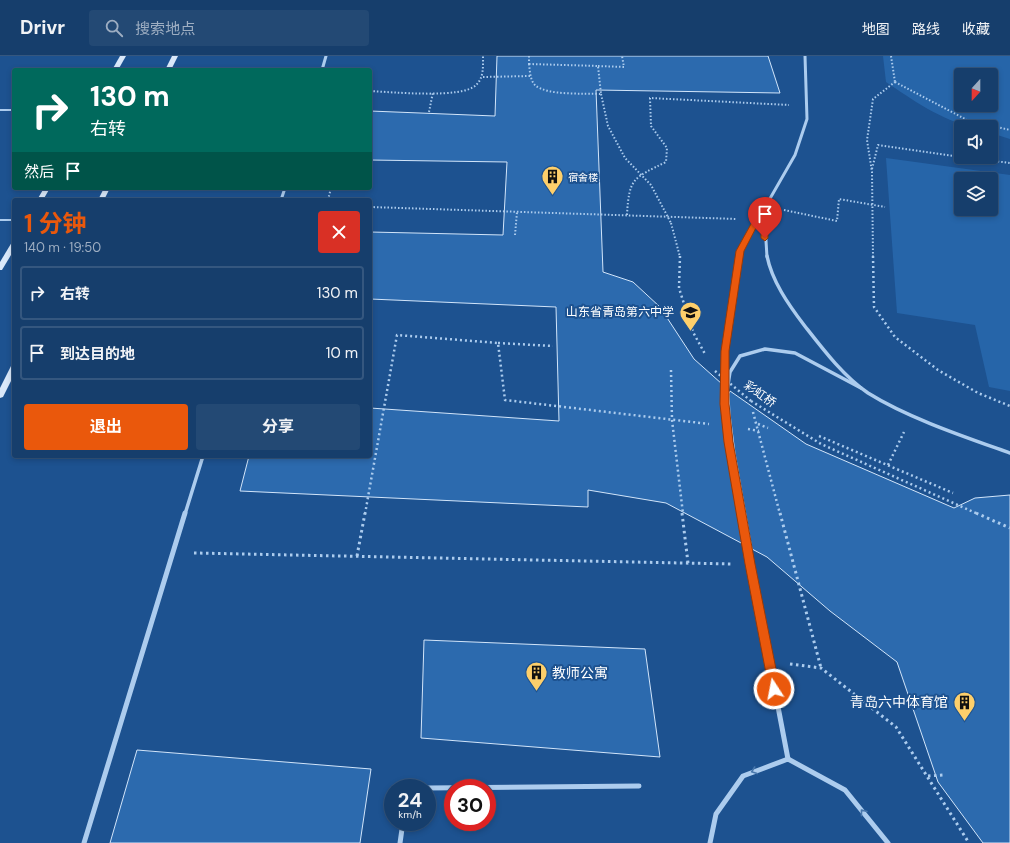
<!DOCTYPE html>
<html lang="zh">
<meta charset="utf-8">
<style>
body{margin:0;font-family:"DM Sans","Noto Sans SC",sans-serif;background:#234974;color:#f1f3f6;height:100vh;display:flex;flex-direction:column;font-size:15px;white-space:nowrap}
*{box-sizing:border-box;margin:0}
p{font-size:13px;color:#9eaec2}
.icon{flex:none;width:22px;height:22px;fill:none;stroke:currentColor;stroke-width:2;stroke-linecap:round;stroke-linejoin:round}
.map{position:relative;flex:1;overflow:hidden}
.sheet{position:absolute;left:12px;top:142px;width:360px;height:260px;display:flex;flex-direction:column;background:#163e6c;border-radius:4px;box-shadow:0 2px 6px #0003,0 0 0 1px #35577f}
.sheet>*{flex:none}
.banner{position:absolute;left:12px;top:12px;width:360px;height:122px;border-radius:4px;box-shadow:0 2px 6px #0003,0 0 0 1px #35577f;background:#00695c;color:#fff;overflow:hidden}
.needle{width:26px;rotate:201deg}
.buttons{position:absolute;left:954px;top:12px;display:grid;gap:8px}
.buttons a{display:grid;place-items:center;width:44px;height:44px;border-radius:4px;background:#163e6c;box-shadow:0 2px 6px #0003,0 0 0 1px #35577f;font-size:20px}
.speed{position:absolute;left:384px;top:723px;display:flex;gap:8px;font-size:20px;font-weight:700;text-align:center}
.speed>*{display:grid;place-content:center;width:52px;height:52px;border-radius:50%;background:#163e6c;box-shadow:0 2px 6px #0003,0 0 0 1px #35577f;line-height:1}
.speed small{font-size:10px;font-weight:400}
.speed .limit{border:6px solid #d22;background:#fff;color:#111}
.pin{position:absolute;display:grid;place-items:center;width:34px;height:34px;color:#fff;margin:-41px -17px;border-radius:50% 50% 50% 0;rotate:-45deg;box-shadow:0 0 4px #0007}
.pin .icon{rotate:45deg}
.me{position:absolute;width:44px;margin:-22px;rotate:349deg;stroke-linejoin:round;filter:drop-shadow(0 0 3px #0008)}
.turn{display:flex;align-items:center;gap:14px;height:84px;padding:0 12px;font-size:18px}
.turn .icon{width:52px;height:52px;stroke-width:2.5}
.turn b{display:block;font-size:28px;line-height:34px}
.then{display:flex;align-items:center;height:38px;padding:0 12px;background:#0003;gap:8px;font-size:15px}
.round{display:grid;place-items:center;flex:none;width:42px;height:42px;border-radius:4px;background:#234974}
.headline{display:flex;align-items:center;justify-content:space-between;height:68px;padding:0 12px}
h1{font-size:24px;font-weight:700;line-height:30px;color:#ea580c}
.cta{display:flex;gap:8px;margin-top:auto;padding:8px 12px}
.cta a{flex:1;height:46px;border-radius:4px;background:#ea580c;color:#fff;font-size:16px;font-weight:700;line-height:46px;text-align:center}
.cta a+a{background:#234974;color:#f1f3f6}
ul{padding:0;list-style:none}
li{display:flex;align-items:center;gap:12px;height:54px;margin:0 8px 6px;padding:0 4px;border:2px solid #35577f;border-radius:4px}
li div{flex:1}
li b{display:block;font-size:15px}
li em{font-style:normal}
header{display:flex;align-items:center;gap:24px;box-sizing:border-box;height:56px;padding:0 20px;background:#163e6c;border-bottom:1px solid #35577f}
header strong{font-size:19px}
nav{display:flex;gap:22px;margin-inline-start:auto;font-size:14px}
.search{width:280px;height:36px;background:#234974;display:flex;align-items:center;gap:10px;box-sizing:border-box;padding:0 14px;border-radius:4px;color:#9eaec2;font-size:15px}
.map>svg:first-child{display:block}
.green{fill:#2665a9;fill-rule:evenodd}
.building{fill:#2c6aae;stroke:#d2e5fa}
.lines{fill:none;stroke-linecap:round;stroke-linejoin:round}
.path-far2{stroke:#acccee;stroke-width:2;stroke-dasharray:1.5 2;stroke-linecap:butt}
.path-far1{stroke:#acccee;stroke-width:2.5;stroke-dasharray:2 3;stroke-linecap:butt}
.path{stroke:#acccee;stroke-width:3;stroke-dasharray:2.5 3.5;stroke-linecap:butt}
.lane{stroke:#acccee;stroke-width:2}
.street-far2{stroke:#acccee;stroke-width:3}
.street-far1{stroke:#acccee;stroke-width:3.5}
.street{stroke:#acccee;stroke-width:5}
.secondary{fill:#d9e8fa;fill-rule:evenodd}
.path-bridge-far1{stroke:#acccee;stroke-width:2;stroke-dasharray:1.5 2;stroke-linecap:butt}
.path-bridge{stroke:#acccee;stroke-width:2.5;stroke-dasharray:2 3;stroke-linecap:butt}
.oneway{stroke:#4877ac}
.route{fill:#ea580c;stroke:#983908}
.labels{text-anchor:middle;stroke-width:4;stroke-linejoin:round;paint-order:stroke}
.far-poi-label{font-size:10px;fill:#fff;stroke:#1d5290;text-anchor:start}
.poi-label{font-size:12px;fill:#fff;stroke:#1d5290;text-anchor:end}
.street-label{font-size:12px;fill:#fff;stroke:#1d5290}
.near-poi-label{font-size:14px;fill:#fff;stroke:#1d5290;text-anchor:start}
</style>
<header>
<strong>Drivr</strong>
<div class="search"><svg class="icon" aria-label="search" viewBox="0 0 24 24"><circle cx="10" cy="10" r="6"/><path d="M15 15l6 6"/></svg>搜索地点</div>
<nav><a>地图</a><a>路线</a><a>收藏</a></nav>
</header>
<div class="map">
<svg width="1010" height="787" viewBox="0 0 1010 787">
<rect width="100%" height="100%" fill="#1d5290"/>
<g class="green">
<path d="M883,0H1010V83L991,77V71C985,71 978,72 972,71C943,65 911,43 886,26ZM961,19H991V49H961Z"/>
<path d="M886,102L1010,119V335L989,331L975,269L897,257ZM961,123H991V153H961Z"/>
</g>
<g class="building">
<path d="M497,0H768L780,37L596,34L603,216L633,226L660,251L694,303L722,328L728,398L743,488L666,447L588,434V451L240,435L249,400H370V352L559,365L556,251L370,243V176L503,179L507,106L370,104V55L495,60Z"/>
<path d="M730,335L806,388L954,452L975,442L1010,439V787H983L938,726L897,606L830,555L767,501L752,493L735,397L730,358L729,338Z"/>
<path d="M424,584L645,593L660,701L421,682Z"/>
<path d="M137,694L371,713L360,787H110Z"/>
</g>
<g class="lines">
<g class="path-far2">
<path d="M529,0V8"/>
<path d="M891,0L895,26"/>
<path d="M529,8L598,10L601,38C585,37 547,40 535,29C530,24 530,15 529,8Z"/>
<path d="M598,10L624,11L622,0"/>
<path d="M483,21L530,20"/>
<path d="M895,26L967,64L1010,74"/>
<path d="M370,35C391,36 463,43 476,29C484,22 483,10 483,0"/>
<path d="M429,56L433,36"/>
<path d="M963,101L1010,107"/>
<path d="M872,113L878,89L961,101"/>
<path d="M328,144L331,132"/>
<path d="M370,151L737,163"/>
<path d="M784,154L837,165L839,143L885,151"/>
<path d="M627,159C629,121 634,122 666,106L667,92L651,70L650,42L789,49"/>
<path d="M671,167L680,201"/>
<path d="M515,179L517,156"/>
<path d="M873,201L872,116L867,84L873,43L895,26"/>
</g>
<g class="path-far1">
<path d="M680,200L679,232L693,276L705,298"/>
<path d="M873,200L874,251L895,281L938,314L978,337L1010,350"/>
<path d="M498,287L553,290"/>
<path d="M671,314L672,364L683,458"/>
<path d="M751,345L821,388L978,458"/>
<path d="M753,356L780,458"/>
<path d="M758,368L768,372"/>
<path d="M748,373L759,375"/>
<path d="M819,380L953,437"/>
<path d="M888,409L904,376"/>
<path d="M365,458L397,279L498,287L505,344L709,368"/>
</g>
<g class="path">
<path d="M682,457L688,507"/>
<path d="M780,457L821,612"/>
<path d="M976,457L1010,472"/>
<path d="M194,497L731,508"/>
<path d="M357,500L365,457"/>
<path d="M790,608L821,612L896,671L969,787"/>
<path d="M928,720L944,719"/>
</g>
<g class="lane">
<path d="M0,54H14"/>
<path d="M0,164H14"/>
</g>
<g class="street-far2">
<path d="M322,14L326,0"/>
<path d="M281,144L285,132"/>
<path d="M764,152L767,201"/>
<path d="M739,201L740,195L795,99L807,63L805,0"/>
</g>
<g class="street-far1">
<path d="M739,200C735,230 726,267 725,297C723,352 732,404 741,458"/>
<path d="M767,200C772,225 788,248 804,269C822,292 843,320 868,337C908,362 965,381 1010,397"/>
<path d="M727,335L730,316L740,300L765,293L795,297L861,332"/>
<path d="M185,458L203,400"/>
</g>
<g class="street">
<path d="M741,457L788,703"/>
<path d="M427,732L639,730"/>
<path d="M84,787L185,457"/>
<path d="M400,787L403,766"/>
<path d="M710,787L716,758L743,720L788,703L845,734L888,787"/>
</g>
<g class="secondary">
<path d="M120,0H126L118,14H112Z"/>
<path d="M172,0H178L171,14H165Z"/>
<path d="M44,132H50L43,144H37Z"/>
<path d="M104,132H110L104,144H98Z"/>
<path d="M12,186H14V194L2,214H0V206Z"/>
<path d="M14,309V319L3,341L0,342V332L11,310Z"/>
</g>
<path class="path-bridge-far1" d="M601,38L608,70L625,102L651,129L671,167"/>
<path class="path-bridge" d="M715,315L751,345"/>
</g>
<defs><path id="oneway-chevron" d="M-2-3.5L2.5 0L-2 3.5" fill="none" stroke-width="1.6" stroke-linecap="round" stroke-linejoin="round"/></defs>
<g class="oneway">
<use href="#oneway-chevron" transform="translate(754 715) rotate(160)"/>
<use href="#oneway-chevron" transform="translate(863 756) rotate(-128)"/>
</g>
<path class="route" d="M764,147L768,150V182L765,185L761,182V162L744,195L729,295V348L733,386L755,508L780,633L778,637L774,639L770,637L769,633L745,508L724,386L720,348L721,295L736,195L761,150Z"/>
<defs>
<symbol id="building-pin" viewBox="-11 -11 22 30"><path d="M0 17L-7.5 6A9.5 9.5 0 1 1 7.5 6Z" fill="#fdcf6b" stroke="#1d5290"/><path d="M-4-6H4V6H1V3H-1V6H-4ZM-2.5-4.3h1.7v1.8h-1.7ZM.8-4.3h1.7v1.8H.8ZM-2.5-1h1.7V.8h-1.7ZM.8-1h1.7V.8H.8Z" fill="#111"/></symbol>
<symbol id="school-pin" viewBox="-11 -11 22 30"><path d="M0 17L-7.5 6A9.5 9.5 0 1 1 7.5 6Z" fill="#fdcf6b" stroke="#1d5290"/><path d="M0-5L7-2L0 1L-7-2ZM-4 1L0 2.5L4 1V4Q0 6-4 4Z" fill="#111"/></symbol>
</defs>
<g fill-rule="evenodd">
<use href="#building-pin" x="540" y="108" width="25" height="34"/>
<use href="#school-pin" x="678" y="244" width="25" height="34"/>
<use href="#building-pin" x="524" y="604" width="25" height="34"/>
<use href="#building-pin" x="952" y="634" width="25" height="34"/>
</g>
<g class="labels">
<g class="far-poi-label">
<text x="568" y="125">宿舍楼</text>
</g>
<g class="poi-label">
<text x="674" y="260">山东省青岛第六中学</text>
</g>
<g class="street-label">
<text transform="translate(760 338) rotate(35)" y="4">彩虹桥</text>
</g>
<g class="near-poi-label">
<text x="552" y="622">教师公寓</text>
<text x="948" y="651" text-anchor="end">青岛六中体育馆</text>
</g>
</g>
</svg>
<div class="buttons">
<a><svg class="needle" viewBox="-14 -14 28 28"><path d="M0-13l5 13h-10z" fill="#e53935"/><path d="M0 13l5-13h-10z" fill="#9eaec2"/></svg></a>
<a><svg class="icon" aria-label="sound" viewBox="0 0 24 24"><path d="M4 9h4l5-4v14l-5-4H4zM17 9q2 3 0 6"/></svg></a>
<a><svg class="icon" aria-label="layers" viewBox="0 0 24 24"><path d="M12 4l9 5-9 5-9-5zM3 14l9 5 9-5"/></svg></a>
</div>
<div class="speed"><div>24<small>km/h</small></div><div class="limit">30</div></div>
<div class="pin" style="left:765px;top:182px;background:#d93025"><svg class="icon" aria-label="arrive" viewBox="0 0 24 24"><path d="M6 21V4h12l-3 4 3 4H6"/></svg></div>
<svg class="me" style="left:774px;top:633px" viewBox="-20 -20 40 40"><circle r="17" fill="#ea580c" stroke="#fff" stroke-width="3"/><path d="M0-11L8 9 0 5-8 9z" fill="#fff"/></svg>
<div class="banner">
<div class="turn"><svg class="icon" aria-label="right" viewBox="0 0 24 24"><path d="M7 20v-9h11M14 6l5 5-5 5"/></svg><div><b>130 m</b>右转</div></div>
<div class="then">然后<svg class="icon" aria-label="arrive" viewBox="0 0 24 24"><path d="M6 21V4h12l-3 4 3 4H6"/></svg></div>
</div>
<section class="sheet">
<div class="headline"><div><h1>1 分钟</h1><p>140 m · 19:50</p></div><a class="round" style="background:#d93025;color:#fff"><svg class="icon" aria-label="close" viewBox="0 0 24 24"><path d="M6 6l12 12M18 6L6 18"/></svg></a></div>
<ul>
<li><svg class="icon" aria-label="right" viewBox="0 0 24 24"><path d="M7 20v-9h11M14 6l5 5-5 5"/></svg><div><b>右转</b></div><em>130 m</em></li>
<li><svg class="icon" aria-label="arrive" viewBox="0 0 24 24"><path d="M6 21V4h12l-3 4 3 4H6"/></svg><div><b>到达目的地</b></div><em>10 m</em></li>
</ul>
<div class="cta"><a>退出</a><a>分享</a></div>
</section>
</div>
